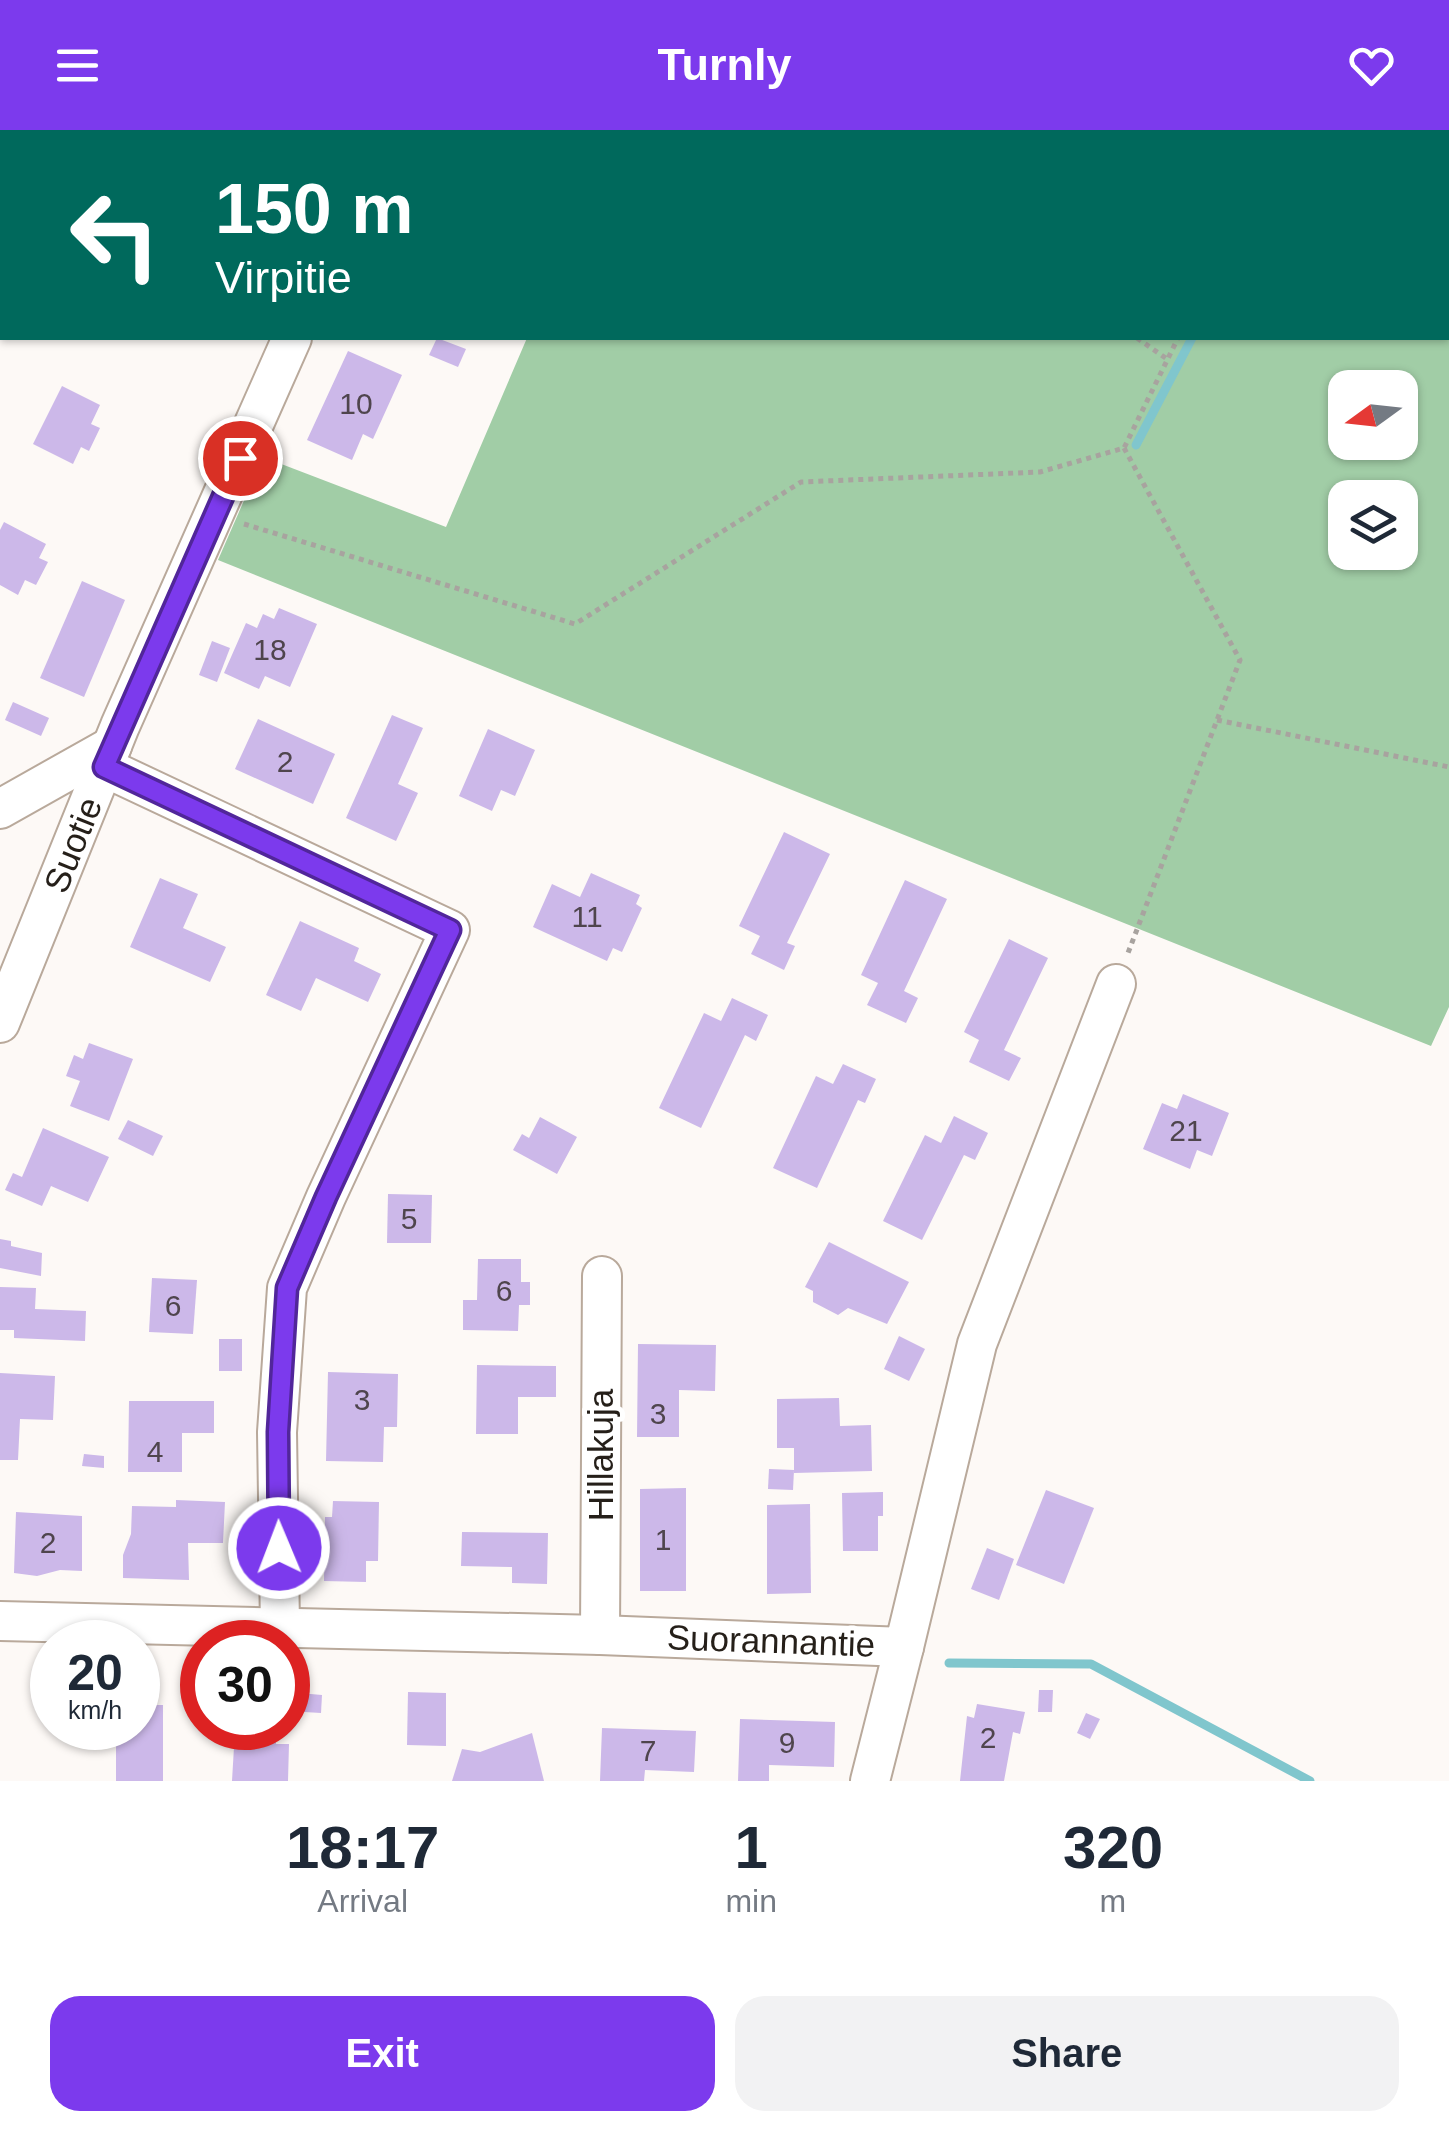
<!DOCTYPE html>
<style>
body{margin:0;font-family:Helvetica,sans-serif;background:#f2f2f3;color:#1f2937;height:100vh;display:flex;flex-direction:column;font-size:38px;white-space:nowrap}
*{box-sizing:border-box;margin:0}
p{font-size:32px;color:#747a83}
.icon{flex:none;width:55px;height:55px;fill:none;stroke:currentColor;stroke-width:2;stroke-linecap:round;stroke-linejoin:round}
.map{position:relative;height:1651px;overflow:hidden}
.side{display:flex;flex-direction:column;background:#fff;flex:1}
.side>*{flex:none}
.banner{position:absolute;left:0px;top:0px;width:1450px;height:210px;box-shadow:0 2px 8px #0004;background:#00695c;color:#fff;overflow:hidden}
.needle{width:65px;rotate:255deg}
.buttons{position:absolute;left:1328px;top:240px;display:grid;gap:20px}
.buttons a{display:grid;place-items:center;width:90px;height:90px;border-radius:20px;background:#fff;box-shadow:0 2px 8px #0004;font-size:50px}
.speed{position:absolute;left:30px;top:1490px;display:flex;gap:20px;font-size:50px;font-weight:700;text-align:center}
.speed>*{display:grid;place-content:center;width:130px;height:130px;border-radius:50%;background:#fff;box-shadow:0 2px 8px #0004;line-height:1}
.speed small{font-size:25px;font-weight:400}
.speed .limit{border:15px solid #d22;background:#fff;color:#111}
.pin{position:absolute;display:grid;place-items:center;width:85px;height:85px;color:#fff;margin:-42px;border:5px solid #fff;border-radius:50%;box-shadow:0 2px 10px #0007}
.me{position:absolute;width:110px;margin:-55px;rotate:359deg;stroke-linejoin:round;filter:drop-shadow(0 0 8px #0008)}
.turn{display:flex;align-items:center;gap:35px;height:210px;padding:0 50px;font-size:45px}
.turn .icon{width:130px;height:130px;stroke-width:2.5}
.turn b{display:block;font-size:70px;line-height:85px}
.eta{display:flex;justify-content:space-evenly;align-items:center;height:170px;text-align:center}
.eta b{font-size:60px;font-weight:600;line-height:70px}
.cta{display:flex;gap:20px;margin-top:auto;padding:20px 50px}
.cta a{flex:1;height:115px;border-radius:30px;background:#7c3aed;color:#fff;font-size:40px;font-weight:600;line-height:115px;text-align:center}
.cta a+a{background:#f2f2f3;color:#1f2937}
header{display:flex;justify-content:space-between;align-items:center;height:130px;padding:0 50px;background:#7c3aed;color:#fff;font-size:45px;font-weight:600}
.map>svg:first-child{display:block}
.forest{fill:#a1cda6;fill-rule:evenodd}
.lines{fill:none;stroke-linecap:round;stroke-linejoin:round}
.stream{stroke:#80c6cd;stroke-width:9}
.building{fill:#ccb8e9}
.minor-casing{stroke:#b9a99b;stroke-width:42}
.path{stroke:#a8a39f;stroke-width:5;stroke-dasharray:5 5;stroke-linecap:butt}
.minor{stroke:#fff;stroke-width:38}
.route-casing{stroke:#51269a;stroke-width:25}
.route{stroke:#7c3aed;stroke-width:18}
.labels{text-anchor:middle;stroke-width:10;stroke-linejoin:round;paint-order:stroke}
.number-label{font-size:30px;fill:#4f454d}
.street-label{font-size:35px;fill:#251f19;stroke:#fff}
</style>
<header><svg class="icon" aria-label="menu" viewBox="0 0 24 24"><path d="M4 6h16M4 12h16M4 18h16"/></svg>Turnly<svg class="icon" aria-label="heart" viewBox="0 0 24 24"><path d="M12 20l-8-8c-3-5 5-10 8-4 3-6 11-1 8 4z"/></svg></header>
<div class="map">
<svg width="1449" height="1651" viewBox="0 0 1449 1651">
<rect width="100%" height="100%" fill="#fdf9f6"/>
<path class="forest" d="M615,0H1449V877L1431,916L218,430L263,327L446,397L527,208H1448V2H614ZM1345,258H1400V312H1345ZM1345,368H1400V422H1345Z"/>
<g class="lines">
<g class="stream">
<path d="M1300,2L1301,0"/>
<path d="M1136,315L1192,208"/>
<path d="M949,1533L1091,1534L1310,1651"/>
</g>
</g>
<g class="building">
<path d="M437,208L466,219L458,237L429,225Z"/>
<path d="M348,221L402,245L373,309L363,304L352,330L307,310Z"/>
<path d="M62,256L100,275L91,294L100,298L89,321L81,317L73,334L33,314Z"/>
<path d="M4,392L46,414L39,428L48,432L36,455L25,450L18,465L0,455V400Z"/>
<path d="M82,451L125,470L84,567L40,548Z"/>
<path d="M279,478L317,494L290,557L265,546L259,559L224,543L246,493L257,498L263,484L274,489Z"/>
<path d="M212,511L230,518L217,552L199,545Z"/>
<path d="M13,572L49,588L41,606L5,590Z"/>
<path d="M392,585L423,598L398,654L418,663L396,711L346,688Z"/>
<path d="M258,589L335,624L313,674L235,639Z"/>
<path d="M488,599L535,620L515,666L501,660L492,681L459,666Z"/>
<path d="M784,702L830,724L787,813L795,816L784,840L751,824L760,806L739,796Z"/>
<path d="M591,743L640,765L636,774L642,778L622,822L613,818L607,831L533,797L552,754L580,767Z"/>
<path d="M160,748L198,764L183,798L226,817L210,852L130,817Z"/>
<path d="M905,750L947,769L904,861L918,868L906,893L867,875L878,853L861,845Z"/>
<path d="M300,791L359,818L354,831L381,844L368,872L316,848L301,881L266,865Z"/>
<path d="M1009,809L1048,828L1004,920L1021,928L1009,951L969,932L979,910L964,902Z"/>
<path d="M732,868L768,885L756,911L745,905L701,998L659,978L704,883L721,891Z"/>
<path d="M89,913L133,929L109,991L70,976L80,951L66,946L74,925L83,929Z"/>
<path d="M843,934L876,949L865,973L858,970L817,1058L773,1038L816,946L833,954Z"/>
<path d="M1183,964L1229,983L1212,1026L1197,1020L1190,1039L1143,1019L1162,973L1177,979Z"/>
<path d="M954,986L988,1003L975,1030L964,1025L922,1110L883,1091L925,1005L941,1013Z"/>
<path d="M540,987L577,1007L557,1044L513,1020L522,1004L529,1008Z"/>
<path d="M128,990L163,1006L153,1026L118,1009Z"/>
<path d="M43,998L109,1027L88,1072L51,1056L42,1076L5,1060L13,1043L22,1047Z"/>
<path d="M388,1064L432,1065L431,1113H387Z"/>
<path d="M0,1109L11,1111V1116L42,1123L41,1146L0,1138Z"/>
<path d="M829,1112L909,1152L887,1194L848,1178L838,1185L813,1172V1161L805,1157Z"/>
<path d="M478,1129H521V1152H530V1175H519L518,1201L463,1200V1170H477Z"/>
<path d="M152,1148L197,1150L193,1204L149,1202Z"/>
<path d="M0,1157L36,1158L35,1179L86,1181L85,1211L14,1208V1200H0Z"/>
<path d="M899,1206L925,1219L909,1251L884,1239Z"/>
<rect x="219" y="1209" width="23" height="32"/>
<path d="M638,1214L716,1215L715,1261L679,1260V1307H637Z"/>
<path d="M477,1235L556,1236V1267H518V1304H476Z"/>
<path d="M328,1242L398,1244L397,1297H384L383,1332L326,1331Z"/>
<path d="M0,1243L55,1246L53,1290L20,1289L18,1330H0Z"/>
<path d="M839,1268L840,1296L871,1295L872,1341L794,1343V1318H777V1269Z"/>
<path d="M129,1271H214V1303H182V1342H128Z"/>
<path d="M84,1324L104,1326V1338L82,1336Z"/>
<path d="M769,1339L794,1340L793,1360L768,1359Z"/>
<path d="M686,1358V1461H640V1359Z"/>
<path d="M1046,1360L1094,1378L1064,1454L1016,1435Z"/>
<path d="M883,1362V1386H878V1421H843L842,1363Z"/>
<path d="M176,1370L225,1372L223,1413H188L189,1450L123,1448V1425L131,1404L132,1376L176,1377Z"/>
<path d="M333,1371L379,1372L378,1431H366V1452L324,1451L325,1387H332Z"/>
<path d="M810,1374L811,1463L767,1464V1375Z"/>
<path d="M16,1382L82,1386V1441L60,1440L37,1446L14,1443Z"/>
<path d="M462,1402L548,1403L547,1454L512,1453V1437L461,1436Z"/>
<path d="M987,1418L1014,1429L999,1470L971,1459Z"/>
<path d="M1039,1560H1053L1052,1582H1038Z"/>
<path d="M288,1562L322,1565L321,1583L288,1581Z"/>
<path d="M408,1562L446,1563V1616L407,1615Z"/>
<path d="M977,1574L1025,1582L1020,1604L1013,1602L1004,1651H960L967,1586L974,1588Z"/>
<path d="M138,1575H163V1651H116V1598H138Z"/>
<path d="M1086,1583L1100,1589L1090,1609L1077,1603Z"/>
<path d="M740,1589L835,1592L834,1637L769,1635V1651H738Z"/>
<path d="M256,1598H276V1614H289L288,1651H232L234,1617H255Z"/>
<path d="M602,1598L696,1601L694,1642L645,1640L644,1651H600Z"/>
<path d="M532,1603L544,1651H452L462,1619L480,1622Z"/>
</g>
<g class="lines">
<defs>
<g id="minor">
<path d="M382,2L383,0"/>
<path d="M104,637L450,800L326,1067L287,1158L277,1302L280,1497"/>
<path d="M0,679L112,616"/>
<path d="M0,893L120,596L292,208"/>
<path d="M0,1491L600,1505L904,1517L977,1214L1116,854"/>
<path d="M600,1505L602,1146"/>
<path d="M870,1651L904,1517"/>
</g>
</defs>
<use href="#minor" class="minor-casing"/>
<g class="path">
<path d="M1020,0L1022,2"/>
<path d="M1431,0L1434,2"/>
<path d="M1279,2L1281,0"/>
<path d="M1448,12L1449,13"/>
<path d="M1137,208L1167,229"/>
<path d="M1124,318L1240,530L1128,823"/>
<path d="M244,394L575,494L801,352L1040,342L1124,318L1178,208"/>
<path d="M1217,590L1449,637"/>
</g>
<use href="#minor" class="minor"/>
</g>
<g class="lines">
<defs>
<path id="route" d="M240,328L104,637L450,800L326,1067L287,1158L278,1302L279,1418"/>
</defs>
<use href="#route" class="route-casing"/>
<use href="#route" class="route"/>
</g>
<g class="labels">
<g class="number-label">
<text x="356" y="284">10</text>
<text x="270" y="530">18</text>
<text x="285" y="642">2</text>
<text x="587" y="797">11</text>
<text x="1186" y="1011">21</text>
<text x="409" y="1099">5</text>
<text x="504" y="1171">6</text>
<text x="173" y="1186">6</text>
<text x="362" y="1280">3</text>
<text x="658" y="1294">3</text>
<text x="155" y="1332">4</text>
<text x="663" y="1420">1</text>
<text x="48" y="1423">2</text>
<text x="988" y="1618">2</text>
<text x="787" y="1623">9</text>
<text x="648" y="1631">7</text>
</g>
<g class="street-label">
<text transform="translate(73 715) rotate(-68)" y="12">Suotie</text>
<text transform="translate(601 1325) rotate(-90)" y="12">Hillakuja</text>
<text transform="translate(771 1511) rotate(2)" y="12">Suorannantie</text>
</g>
</g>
</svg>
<div class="buttons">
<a><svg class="needle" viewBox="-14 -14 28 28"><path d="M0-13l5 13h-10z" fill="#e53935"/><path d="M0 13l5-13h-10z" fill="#747a83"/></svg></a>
<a><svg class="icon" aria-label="layers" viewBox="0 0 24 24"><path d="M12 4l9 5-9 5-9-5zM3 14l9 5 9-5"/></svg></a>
</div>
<div class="speed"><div>20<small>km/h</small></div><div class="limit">30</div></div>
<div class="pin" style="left:240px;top:328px;background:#d93025"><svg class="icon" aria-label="arrive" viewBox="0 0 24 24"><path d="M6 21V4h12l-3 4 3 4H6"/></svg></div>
<svg class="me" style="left:279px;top:1418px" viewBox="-20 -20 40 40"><circle r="17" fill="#7c3aed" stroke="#fff" stroke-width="3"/><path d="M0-11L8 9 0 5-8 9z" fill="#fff"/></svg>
<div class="banner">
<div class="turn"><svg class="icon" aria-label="left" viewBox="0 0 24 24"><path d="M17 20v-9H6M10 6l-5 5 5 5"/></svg><div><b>150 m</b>Virpitie</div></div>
</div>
</div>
<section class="side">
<div class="eta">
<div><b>18:17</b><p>Arrival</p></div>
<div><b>1</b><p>min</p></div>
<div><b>320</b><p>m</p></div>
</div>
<div class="cta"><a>Exit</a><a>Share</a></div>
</section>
